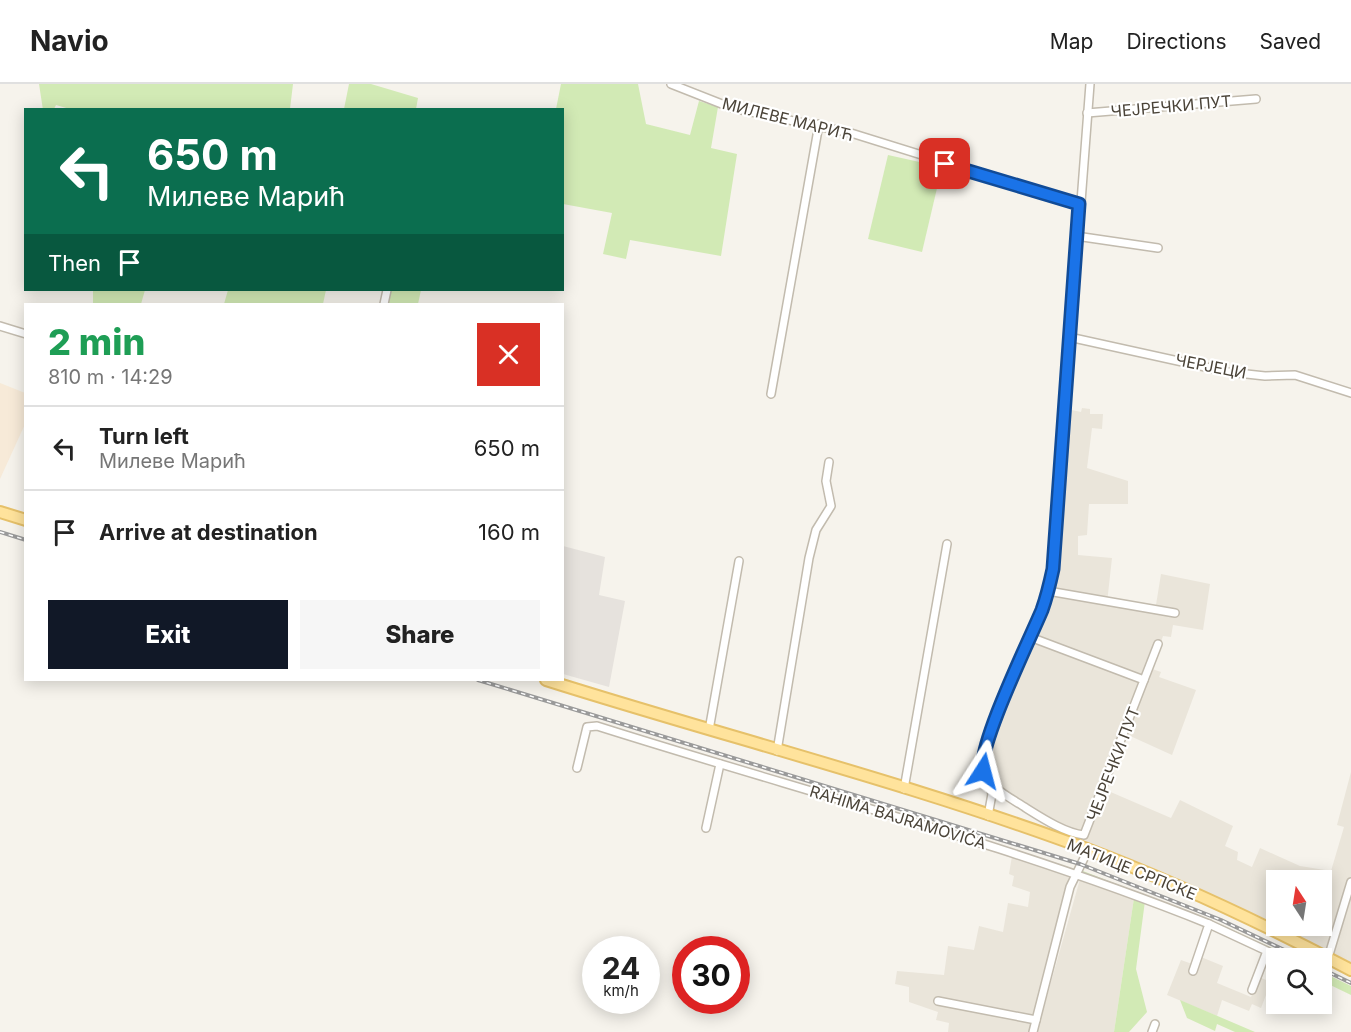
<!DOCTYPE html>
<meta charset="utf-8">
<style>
body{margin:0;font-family:Inter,sans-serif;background:#f6f6f6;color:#222;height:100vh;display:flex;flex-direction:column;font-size:22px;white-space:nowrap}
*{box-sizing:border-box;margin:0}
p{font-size:20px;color:#767676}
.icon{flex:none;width:33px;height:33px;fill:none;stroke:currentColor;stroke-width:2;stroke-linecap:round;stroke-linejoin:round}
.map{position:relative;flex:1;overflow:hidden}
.drawer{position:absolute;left:24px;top:219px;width:540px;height:378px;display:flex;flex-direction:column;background:#fff;border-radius:0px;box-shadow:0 3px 15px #0003}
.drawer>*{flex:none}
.top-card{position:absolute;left:24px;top:24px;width:540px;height:183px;border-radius:0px;box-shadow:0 3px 15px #0003;background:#0b6e4f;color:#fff;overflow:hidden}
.needle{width:39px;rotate:348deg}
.fabs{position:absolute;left:1266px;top:786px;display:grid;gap:12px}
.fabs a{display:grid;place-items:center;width:66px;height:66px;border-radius:0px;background:#fff;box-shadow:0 3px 15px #0003;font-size:30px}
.speed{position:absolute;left:582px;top:852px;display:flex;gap:12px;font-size:30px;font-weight:700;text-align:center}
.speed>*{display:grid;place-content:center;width:78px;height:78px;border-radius:50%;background:#fff;box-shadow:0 3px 15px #0003;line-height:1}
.speed small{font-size:15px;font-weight:400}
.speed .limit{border:9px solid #d22;background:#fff;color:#111}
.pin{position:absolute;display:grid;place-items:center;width:51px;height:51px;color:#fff;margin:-26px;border-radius:12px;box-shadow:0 3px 9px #0006}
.me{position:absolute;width:66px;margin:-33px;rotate:9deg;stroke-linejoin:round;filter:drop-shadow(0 0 4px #0008)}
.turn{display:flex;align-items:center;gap:21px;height:126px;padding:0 24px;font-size:27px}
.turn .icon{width:78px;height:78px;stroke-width:2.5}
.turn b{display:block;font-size:42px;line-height:51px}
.then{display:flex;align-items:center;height:57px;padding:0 24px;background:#0003;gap:12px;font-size:22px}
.round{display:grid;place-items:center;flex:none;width:63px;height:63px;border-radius:0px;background:#f6f6f6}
.summary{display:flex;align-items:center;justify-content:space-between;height:102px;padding:0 24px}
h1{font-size:36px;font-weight:800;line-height:45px;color:#1e9e55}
.button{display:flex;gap:12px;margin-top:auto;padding:12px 24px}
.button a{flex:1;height:69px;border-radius:0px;background:#111827;color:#fff;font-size:24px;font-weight:800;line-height:69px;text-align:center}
.button a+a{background:#f6f6f6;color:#222}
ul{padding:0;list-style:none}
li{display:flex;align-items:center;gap:18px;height:84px;padding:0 24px;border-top:2px solid #e0e0e0}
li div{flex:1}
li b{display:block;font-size:22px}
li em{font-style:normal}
header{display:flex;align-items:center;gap:36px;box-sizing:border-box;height:84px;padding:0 30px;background:#fff;border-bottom:2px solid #e0e0e0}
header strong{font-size:28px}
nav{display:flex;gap:33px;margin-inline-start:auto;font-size:21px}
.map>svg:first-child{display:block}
.residential{fill:#eae5da;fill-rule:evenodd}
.commercial{fill:#f7ead8}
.industrial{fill:#e6e2dd}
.green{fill:#d2eab5}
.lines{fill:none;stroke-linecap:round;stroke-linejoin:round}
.street-casing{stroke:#c2bbae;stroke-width:10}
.primary-casing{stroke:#e6c16a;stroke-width:14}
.street{stroke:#fff;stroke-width:7}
.primary{stroke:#ffe39c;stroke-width:10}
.rail-casing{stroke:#9a9a9a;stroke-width:4}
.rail{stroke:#fff;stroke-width:1.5;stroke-dasharray:4.5;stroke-linecap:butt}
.route-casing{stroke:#114b97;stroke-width:15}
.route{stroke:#1a73e8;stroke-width:10}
.labels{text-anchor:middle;stroke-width:4.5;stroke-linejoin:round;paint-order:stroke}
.street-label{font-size:16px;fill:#4b4439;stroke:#fff}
</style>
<header>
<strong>Navio</strong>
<nav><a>Map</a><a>Directions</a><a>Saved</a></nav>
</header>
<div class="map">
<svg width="1351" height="948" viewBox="0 0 1351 948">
<rect width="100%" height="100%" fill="#f6f3ec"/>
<g class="residential">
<path d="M1082,324L1090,325V330H1103L1102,345L1092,344L1087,384L1128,397V420H1089L1087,451L1078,452V471L1112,474L1107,519L1155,527L1161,490L1210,500L1203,546L1173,541L1171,553L1163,552L1152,585L1161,588L1159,593L1196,606L1172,671L1128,651L1106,706L1171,734L1180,716L1233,742L1225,762L1238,768L1237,776L1252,783L1260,764L1300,782L1331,787L1344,743L1337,741L1351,688V883L1100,767L998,705L982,681L1050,513L1058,469L1067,325L1081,328ZM1276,796H1322V842H1276Z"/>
<path d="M1012,772L1072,789L1030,948H948L949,939L936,936L938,928L909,918V903L895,900L897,887L944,891L948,862L974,866L979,842L1003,848L1008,819L1028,823L1030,808L1012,802L1014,792L1009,790Z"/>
<path d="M1080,795L1134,814L1114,948H1037Z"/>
<path d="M1201,873L1223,882L1217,899L1251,913L1259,893L1271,898L1261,924L1252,920L1249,927L1222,916L1217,932L1167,911L1181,876L1195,881L1194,892Z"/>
</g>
<path class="commercial" d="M0,299L25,309L26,338L0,395Z"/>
<path class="industrial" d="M563,462L605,473L599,511L625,517L609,603L563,590Z"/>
<g class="green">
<path d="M39,0H293L290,25L73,26L56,21L54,25L43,26Z"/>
<path d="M349,0H371L418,14L416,25H344Z"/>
<path d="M561,0H638L646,40L690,51L699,17L718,23L711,64L737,70L721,172L630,156L626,175L603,170L612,129L563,120L562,26L556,25Z"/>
<path d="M888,71L942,83L922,168L868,155Z"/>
<path d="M93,206H145L141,220H93Z"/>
<path d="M228,206H326L323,220H224Z"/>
<path d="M390,206H421L418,220H387Z"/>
<path d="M1083,787L1222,841L1294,874L1276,876L1265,869L1266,866L1082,791Z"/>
<path d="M1134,814L1145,817L1136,885L1147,928L1129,948H1114Z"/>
<path d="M1322,888L1351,902V911L1322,897Z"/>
<path d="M1180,916L1255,948H1235L1217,940L1215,947L1187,934Z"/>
</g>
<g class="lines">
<defs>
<g id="street">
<path d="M671,0L732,24L851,49L1079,120"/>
<path d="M1087,29L1256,15"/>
<path d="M1076,152L1158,164"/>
<path d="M384,220L387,206"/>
<path d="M0,242L26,250"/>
<path d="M1069,253L1228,288L1265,292L1295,291L1351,309"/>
<path d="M771,310L819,40"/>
<path d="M1048,507L1175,529"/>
<path d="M1030,553L1144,596L1084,751C1065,749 1042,734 1026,724C1011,714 987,703 983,685C977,663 1031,553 1042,525C1047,512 1050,499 1053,485L1090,0"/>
<path d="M1144,596L1158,560"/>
<path d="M709,646L739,477"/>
<path d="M777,667L809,474L816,446L831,422L826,397L829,378"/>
<path d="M577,684L587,643L597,642C802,707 1010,760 1209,840L1193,887"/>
<path d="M904,705L947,460"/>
<path d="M988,732L992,710L989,699"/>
<path d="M706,744L720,680"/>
<path d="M1209,840L1267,867L1252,906"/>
<path d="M1328,874L1351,798"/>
<path d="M938,917L1036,936"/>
<path d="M1033,948L1070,803L1088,766"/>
<path d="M1152,948L1155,940"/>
</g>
<g id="primary">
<path d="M0,428L26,436"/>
<path d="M546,596C726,653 910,699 1087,765C1177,799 1266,841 1351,886"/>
</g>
</defs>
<use href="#street" class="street-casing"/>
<use href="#primary" class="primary-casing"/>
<use href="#street" class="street"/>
<use href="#primary" class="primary"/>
<defs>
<g id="rail">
<path d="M0,448L26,456"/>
<path d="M478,596L1080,780L1221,836L1301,874"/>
<path d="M1322,885L1351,899"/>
</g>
</defs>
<use href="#rail" class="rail-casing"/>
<use href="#rail" class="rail"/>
</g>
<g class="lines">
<defs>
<path id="route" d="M945,80L1079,120L1053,485C1050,499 1047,512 1042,526C1030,555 977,663 983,687"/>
</defs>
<use href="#route" class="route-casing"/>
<use href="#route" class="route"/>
</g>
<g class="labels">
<g class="street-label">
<text transform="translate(1171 22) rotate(-5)" y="6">ЧЕЈРЕЧКИ ПУТ</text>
<text transform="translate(788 35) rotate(14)" y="6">МИЛЕВЕ МAРИЋ</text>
<text transform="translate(1211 282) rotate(11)" y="6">ЧЕРЈЕЦИ</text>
<text transform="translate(1113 680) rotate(-69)" y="6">ЧЕЈРЕЧКИ ПУТ</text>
<text transform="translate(898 733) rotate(17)" y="6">RAHIMA BAJRAMOVIĆA</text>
<text transform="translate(1132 785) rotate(22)" y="6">МАТИЦЕ СРПСКЕ</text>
</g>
</g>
</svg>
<div class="fabs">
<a><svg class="needle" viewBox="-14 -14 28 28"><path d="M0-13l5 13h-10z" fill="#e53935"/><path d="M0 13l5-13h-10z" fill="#767676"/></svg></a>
<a><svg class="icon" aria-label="search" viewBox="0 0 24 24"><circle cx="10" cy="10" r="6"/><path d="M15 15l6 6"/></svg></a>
</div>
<div class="speed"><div>24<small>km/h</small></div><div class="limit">30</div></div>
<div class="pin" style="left:945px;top:80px;background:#d93025"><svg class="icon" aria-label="arrive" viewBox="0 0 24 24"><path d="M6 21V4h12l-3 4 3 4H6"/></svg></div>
<svg class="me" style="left:983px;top:687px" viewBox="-20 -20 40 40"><path d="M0-17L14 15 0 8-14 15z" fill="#1a73e8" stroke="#fff" stroke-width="4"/></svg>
<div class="top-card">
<div class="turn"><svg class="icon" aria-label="left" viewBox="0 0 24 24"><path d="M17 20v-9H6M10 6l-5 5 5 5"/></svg><div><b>650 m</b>Милеве Мaрић</div></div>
<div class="then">Then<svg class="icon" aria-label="arrive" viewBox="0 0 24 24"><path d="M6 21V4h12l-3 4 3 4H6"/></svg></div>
</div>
<section class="drawer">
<div class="summary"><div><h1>2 min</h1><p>810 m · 14:29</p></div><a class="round" style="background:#d93025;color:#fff"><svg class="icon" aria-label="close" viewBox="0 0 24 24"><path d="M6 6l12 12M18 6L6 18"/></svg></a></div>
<ul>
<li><svg class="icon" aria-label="left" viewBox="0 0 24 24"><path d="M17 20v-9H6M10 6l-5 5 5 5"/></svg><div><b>Turn left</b><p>Милеве Мaрић</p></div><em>650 m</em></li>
<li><svg class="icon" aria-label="arrive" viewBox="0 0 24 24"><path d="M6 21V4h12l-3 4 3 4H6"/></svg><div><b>Arrive at destination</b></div><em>160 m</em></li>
</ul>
<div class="button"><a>Exit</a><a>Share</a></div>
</section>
</div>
